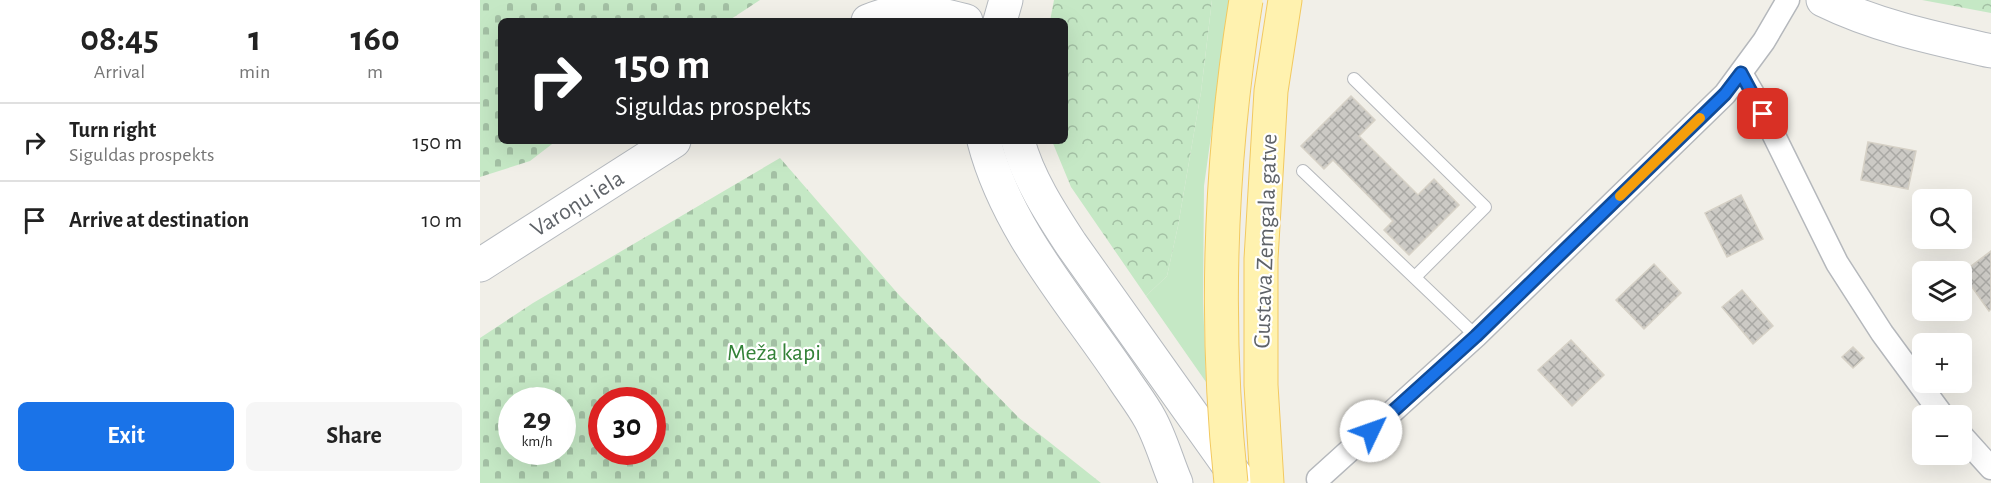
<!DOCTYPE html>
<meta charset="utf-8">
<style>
body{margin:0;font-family:"Alegreya Sans",sans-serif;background:#f6f6f6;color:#222;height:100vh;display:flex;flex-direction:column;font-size:22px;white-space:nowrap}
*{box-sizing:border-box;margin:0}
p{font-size:20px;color:#767676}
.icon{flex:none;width:33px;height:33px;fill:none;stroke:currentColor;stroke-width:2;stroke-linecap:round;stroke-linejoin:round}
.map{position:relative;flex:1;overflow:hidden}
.details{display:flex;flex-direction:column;background:#fff;width:480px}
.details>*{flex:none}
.banner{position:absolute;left:18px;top:18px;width:570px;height:126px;border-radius:9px;box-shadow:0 6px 24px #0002;background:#202124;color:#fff;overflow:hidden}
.fabs{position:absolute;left:1432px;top:189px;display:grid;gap:12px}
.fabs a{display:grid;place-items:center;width:60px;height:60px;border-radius:9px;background:#fff;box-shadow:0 6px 24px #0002;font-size:30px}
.speed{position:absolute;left:18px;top:387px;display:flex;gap:12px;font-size:30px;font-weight:700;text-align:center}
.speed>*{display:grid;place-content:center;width:78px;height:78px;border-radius:50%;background:#fff;box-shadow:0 6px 24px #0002;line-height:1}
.speed small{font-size:15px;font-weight:400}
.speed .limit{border:9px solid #d22;background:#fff;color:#111}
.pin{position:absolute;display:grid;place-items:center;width:51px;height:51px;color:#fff;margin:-26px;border-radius:12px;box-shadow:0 3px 9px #0006}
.me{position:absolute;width:66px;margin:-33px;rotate:48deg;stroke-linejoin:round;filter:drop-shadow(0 0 4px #0008)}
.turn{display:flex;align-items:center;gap:21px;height:126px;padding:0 18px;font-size:27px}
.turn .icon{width:78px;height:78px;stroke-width:2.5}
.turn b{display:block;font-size:42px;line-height:51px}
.eta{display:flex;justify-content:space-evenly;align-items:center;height:102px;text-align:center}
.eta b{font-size:36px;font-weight:700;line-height:42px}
.button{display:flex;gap:12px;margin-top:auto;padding:12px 18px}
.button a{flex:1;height:69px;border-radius:9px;background:#1a73e8;color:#fff;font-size:24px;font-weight:700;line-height:69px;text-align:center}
.button a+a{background:#f6f6f6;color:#222}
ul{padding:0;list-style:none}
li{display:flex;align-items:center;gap:18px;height:78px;padding:0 18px;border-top:2px solid #e0e0e0}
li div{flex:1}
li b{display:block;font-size:22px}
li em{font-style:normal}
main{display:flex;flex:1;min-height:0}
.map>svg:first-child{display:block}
.green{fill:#c5e8c5}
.forest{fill:url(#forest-crowns)}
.cemetery{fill:url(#cemetery-stones);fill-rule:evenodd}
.building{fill:url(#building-cross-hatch);stroke:#d6d1c6;stroke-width:1.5}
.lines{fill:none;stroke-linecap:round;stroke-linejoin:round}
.lane-casing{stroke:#b5b8bc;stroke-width:14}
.street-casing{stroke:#b5b8bc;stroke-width:25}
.secondary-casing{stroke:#b6babf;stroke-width:35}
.primary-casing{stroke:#f2c960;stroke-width:35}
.lane{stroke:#fff;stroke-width:12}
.street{stroke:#fff;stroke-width:22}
.secondary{stroke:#fff;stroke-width:33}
.primary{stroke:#fff2af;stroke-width:33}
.primary-bridge-casing{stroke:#f2c960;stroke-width:35;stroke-linecap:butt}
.primary-bridge{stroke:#fff2af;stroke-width:33}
.route-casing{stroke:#114b97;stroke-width:15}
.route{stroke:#1a73e8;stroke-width:10}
.slow{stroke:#f59e0b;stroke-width:10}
.labels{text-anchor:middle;stroke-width:4.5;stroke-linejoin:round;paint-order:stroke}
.street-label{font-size:24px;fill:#5f6368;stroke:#fff}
.park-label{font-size:24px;fill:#348238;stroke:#fff}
</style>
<main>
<section class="details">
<div class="eta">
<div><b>08:45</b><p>Arrival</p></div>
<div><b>1</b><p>min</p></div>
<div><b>160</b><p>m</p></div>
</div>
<ul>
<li><svg class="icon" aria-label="right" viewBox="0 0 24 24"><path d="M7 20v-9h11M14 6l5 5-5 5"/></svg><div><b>Turn right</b><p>Siguldas prospekts</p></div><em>150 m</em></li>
<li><svg class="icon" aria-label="arrive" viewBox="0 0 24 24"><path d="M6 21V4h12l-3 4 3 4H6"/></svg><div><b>Arrive at destination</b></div><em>10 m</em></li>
</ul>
<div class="button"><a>Exit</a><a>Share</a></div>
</section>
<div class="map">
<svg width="1511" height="483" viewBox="0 0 1511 483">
<defs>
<pattern id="forest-crowns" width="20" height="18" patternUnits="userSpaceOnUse" patternTransform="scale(1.5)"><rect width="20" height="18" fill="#c5e8c5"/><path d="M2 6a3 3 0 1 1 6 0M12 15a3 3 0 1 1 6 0" fill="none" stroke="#a3c0a4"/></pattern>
<pattern id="cemetery-stones" width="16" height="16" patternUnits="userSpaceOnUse" patternTransform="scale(1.5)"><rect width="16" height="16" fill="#c5e8c5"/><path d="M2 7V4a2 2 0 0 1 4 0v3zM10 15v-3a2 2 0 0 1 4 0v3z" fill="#a3c0a4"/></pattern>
<pattern id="building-cross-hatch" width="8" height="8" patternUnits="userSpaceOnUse" patternTransform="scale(1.5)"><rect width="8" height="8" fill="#cccac5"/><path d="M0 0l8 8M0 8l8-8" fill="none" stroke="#a9a8a4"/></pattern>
</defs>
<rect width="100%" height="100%" fill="#f1efe8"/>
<path class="green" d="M732,0H750L724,186L723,299L726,382L666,296L687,276L698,226L721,92Z"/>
<g class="forest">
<path d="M574,0H732L721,92L698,226L687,276L666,296L591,187L572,141H585V21H570Z"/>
<path d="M1442,0H1511V13Z"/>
</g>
<g class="cemetery">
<path d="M0,0H280L248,21H21V141H76L50,161L0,177Z"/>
<path d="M300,158L419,295L539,418L621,483H0V338L53,303ZM32,400H82V452H32ZM122,400H172V452H122Z"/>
</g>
<g class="building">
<path d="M871,96L895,120L879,136L938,195L954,179L979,205L929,255L904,230L913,221L853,160L844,169L821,146Z"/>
<path d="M1388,142L1436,151L1428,189L1381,180Z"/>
<path d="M1261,195L1283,239L1247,257L1225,213Z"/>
<path d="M1511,251V309L1509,311L1482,273Z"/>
<path d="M1174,264L1201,293L1164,329L1136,300Z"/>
<path d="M1262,290L1293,326L1273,344L1242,307Z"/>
<path d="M1091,340L1124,375L1092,406L1058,370Z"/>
<path d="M1373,347L1384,358L1373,368L1362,357Z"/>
</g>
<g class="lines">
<defs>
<g id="lane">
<path d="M874,79L1005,207L935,277"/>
<path d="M823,171L996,336"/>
</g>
<g id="street">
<path d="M1261,73L1275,97L1357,263L1402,333L1463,416"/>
<path d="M1482,436L1511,468"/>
<path d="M838,479L996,336L1245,94L1284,41L1308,0"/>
</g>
<g id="secondary">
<path d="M1343,0C1396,26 1453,38 1511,51"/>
<path d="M388,21C427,5 447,11 486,21"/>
<path d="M520,21L526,0"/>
<path d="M504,141C528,233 594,304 645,381C653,393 663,406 670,419C681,439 687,462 696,483"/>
<path d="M538,141C548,178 570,212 591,244L756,476"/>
<path d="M0,265L194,141"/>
</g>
<path id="primary" d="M787,483L781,385V259L791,91L805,0"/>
</defs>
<use href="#lane" class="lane-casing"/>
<use href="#street" class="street-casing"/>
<use href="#secondary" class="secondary-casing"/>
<use href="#primary" class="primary-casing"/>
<use href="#lane" class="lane"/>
<use href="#street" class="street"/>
<use href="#secondary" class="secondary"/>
<use href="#primary" class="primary"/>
<defs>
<path id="primary-bridge" d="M751,483C734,322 740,160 766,0"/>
</defs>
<use href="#primary-bridge" class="primary-bridge-casing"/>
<use href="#primary-bridge" class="primary-bridge"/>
</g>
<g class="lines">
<defs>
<path id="route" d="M891,431L996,336L1245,94L1261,73L1283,114"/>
</defs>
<use href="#route" class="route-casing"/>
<use href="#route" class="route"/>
<path class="slow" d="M1140,196L1220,118"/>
</g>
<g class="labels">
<g class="street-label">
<text transform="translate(97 203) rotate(-32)" y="8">Varoņu iela</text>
<text transform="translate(785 241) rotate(-88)" y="8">Gustava Zemgala gatve</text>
</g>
<g class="park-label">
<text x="294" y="360">Meža kapi</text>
</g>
</g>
</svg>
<div class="fabs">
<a><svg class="icon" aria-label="search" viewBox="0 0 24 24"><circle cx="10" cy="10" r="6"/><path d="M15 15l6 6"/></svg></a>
<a><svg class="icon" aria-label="layers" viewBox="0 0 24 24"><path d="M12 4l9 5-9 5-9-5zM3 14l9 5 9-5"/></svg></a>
<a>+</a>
<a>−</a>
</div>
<div class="speed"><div>29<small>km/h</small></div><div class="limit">30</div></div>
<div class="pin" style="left:1283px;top:114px;background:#d93025"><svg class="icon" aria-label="arrive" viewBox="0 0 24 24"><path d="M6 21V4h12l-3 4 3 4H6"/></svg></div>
<svg class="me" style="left:891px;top:431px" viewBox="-20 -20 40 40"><circle r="19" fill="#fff"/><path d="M0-13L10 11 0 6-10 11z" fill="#1a73e8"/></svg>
<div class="banner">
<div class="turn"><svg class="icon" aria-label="right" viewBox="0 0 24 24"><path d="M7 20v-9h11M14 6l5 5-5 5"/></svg><div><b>150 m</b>Siguldas prospekts</div></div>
</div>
</div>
</main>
